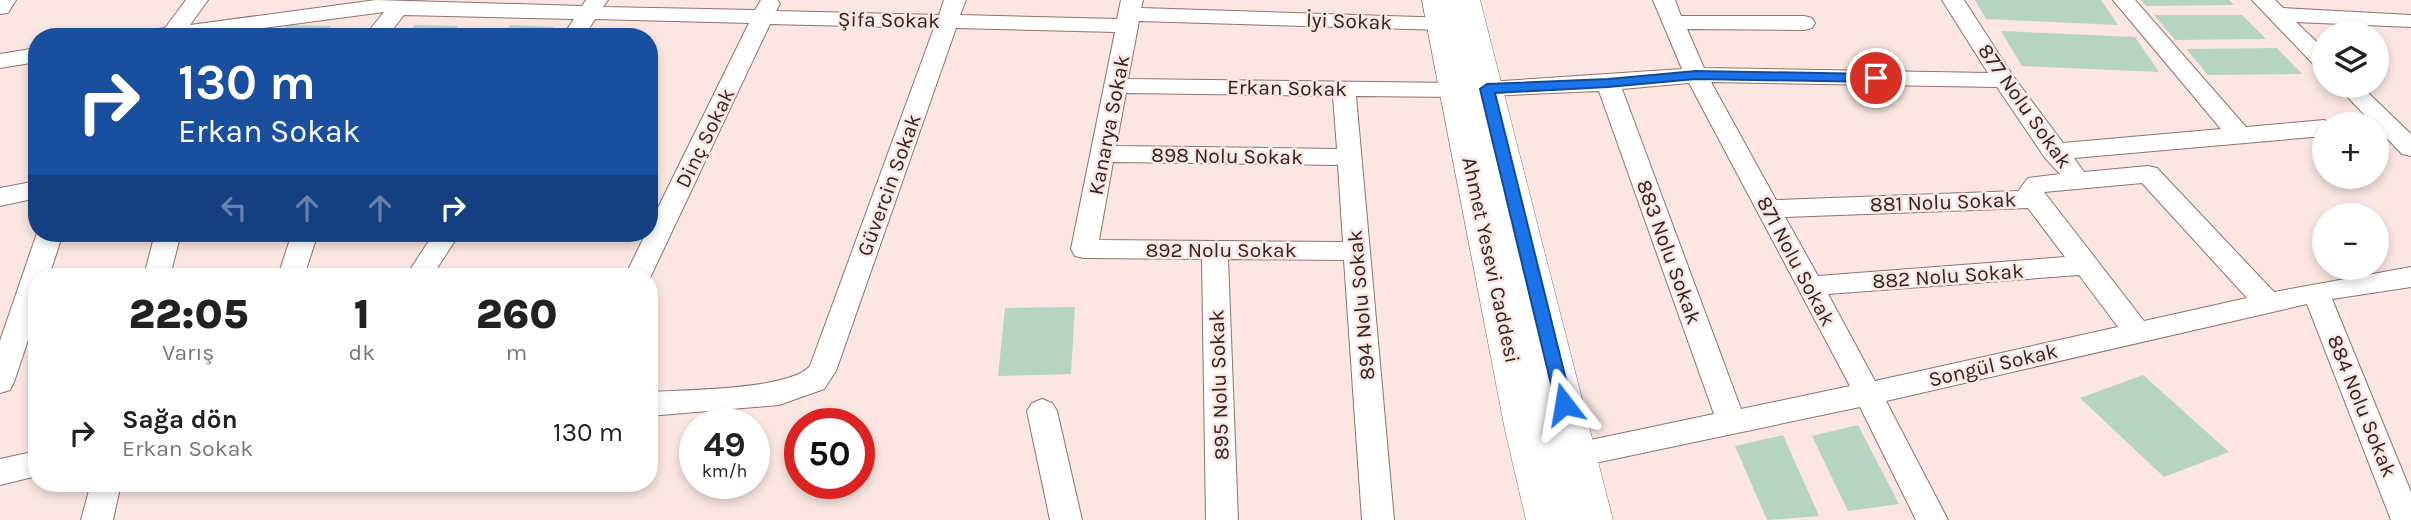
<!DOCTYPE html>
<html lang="tr">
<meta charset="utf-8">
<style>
body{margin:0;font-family:Karla,sans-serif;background:#f6f6f6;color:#222;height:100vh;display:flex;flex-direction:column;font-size:26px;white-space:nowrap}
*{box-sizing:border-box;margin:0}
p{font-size:23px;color:#767676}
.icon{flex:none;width:38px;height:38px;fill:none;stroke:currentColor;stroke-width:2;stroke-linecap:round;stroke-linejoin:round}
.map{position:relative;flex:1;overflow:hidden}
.panel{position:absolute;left:28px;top:268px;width:630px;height:224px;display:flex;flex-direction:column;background:#fff;border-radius:28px;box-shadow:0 4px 10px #0003}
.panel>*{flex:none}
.banner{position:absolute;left:28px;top:28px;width:630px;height:214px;border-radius:28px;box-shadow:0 4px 10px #0003;background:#1a4fa0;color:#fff;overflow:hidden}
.buttons{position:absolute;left:2312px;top:21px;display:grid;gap:14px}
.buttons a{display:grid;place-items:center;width:77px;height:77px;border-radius:50%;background:#fff;box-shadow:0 4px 10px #0003;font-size:35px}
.speed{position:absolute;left:679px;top:408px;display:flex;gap:14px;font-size:35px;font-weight:700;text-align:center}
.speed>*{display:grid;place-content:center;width:91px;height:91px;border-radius:50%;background:#fff;box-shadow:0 4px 10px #0003;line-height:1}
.speed small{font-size:18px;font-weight:400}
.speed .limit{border:10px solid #d22;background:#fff;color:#111}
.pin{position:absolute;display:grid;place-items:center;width:60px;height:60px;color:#fff;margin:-30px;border:4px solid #fff;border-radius:50%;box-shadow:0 2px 7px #0007}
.me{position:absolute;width:77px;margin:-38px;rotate:346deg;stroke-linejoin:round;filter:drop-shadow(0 0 5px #0008)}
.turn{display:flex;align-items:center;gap:24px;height:147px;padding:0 35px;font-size:32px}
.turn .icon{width:91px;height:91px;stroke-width:2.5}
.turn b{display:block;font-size:49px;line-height:60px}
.lanes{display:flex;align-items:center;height:66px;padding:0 35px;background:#0003;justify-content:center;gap:35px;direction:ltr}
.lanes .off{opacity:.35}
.eta{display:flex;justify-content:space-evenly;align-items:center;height:119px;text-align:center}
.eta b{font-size:42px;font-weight:800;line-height:49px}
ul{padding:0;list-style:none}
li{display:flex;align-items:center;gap:21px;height:91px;padding:0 35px}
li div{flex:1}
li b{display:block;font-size:26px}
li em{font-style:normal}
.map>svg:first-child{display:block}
.building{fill:#b6d4c2}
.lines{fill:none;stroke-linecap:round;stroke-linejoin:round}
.minor-casing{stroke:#91726b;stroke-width:2}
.secondary-casing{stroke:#91726b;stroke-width:1}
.minor{fill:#fff;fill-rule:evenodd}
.secondary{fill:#fff;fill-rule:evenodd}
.route{fill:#1a73e8;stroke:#114b97;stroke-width:2}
.labels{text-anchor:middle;stroke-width:5;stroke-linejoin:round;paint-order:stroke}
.street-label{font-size:21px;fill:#312421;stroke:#fbe6e1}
</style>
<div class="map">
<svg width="2411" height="520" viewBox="0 0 2411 520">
<rect width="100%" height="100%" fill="#fbe6e1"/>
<g class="building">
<path d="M1975,0H2101L2118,25L1986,19Z"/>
<path d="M2141,0H2229L2234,5L2146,6Z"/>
<path d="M2154,15H2242L2266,39L2175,40Z"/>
<path d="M287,25L331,26L322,37H276Z"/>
<path d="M415,25L458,26L450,37H405Z"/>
<path d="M510,25L554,27L547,37H502Z"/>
<path d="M2001,31L2135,37L2159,72L2022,66Z"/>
<path d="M2277,48L2302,74L2208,75L2186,49Z"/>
<path d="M1075,307L1071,374L998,376L1005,308Z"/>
<path d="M2143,375L2229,452L2164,477L2080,398Z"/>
<path d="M1858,425L1899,504L1848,511L1812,436Z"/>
<path d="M1783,435L1819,516L1767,520L1735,446Z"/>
</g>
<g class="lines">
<defs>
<g id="minor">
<path d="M0,0H16L8,13L0,14Z"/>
<path d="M186,0H208L190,25L376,0L582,6L586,0H608L603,7L755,10L761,0H777L780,4L776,11L939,15L944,0H966L960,15L1117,19L1121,0H1143L1141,8L1450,18L1453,23L1450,28L1442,30L1139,21L1128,79L1456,83L1464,85L1467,90L1464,95L1456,97L1356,96L1394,520H1362L1344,260L1228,259L1238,520H1206L1202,259L1084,258L1075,256L1071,249L1115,32L956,28L836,371L824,389L779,405L649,416V392C683,390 790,390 810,366L934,28L770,24L649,280V276H625L646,233H649V226L749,23L595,19L584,37H562L574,19L404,15L387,37H364L384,12L196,37H134L137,32L165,28ZM1126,93L1333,96L1337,149L1116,146ZM1113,162L1338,165L1343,242L1099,240Z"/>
<path d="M1653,0H1675L1681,16H1804L1812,18L1815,23L1812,28L1804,30L1687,29L1704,68L1988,73L1942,0H1964L2013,76L2063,143L2221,129L2113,0H2135L2246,127L2324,120L2332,123L2324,124V136L2074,158L2084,172L2148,166L2157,168L2274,292L2411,267V287L2332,299L2411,492V520H2391L2307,304L1886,401L1948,520H1916L1860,407L1576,467L1565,464L1561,455L1565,446L1576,443L1714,414L1599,91L1487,96L1479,94L1476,89L1479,84L1487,82L1682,69ZM1711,82L1997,87L2045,158L2060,174L2028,178L2018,191L1776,200ZM1689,83L1850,386L1741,409L1622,89ZM2142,183L2247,298L2144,321L2044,192ZM2028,208L2065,257L1818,276L1785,217ZM2079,275L2118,327L1875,381L1828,294Z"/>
<path d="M2252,0H2275L2283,8L2411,15V27L2296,22L2324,49V69L2316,67Z"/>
<path d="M37,48V62L0,68V54Z"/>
<path d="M2337,86H2361L2411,134V156L2402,154Z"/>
<path d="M37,181V198L0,206V188Z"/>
<path d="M37,233H63L49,276H37V313L14,382L10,390L0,393V341Z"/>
<path d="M155,233H181L170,276H144Z"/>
<path d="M292,233H318L304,276H278Z"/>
<path d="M434,233H460L432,276H406Z"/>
<path d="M1042,399L1052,403L1057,411L1082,520H1050L1027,411L1032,403Z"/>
<path d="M37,451V476L0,485V459Z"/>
<path d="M91,483H121L113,520H81Z"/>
</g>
<path id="secondary" d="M1422,0H1480L1613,520H1526L1505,430Z"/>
</defs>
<use href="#minor" class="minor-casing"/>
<use href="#secondary" class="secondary-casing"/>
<use href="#minor" class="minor"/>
<use href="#secondary" class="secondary"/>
</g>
<path class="route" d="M1696,71L1876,74L1883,78L1876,82L1696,79L1608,87L1495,93L1572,404L1570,409H1557L1480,89L1487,84L1608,79Z"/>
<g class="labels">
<g class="street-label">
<text transform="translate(889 20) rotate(1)" y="7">Şifa Sokak</text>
<text transform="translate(1349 21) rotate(2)" y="7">İyi Sokak</text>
<text transform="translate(1287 88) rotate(1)" y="7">Erkan Sokak</text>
<text transform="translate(2025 106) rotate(55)" y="7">877 Nolu Sokak</text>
<text transform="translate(1109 125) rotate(-79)" y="7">Kanarya Sokak</text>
<text transform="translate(705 138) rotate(-64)" y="7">Dinç Sokak</text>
<text transform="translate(1227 156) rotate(1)" y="7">898 Nolu Sokak</text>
<text transform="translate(889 185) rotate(-70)" y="7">Güvercin Sokak</text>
<text transform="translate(1943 202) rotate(-2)" y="7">881 Nolu Sokak</text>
<text x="1221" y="257">892 Nolu Sokak</text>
<text transform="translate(1669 252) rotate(70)" y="7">883 Nolu Sokak</text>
<text transform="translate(1491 260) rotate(78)" y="7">Ahmet Yesevi Caddesi</text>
<text transform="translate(1796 261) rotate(62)" y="7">871 Nolu Sokak</text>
<text transform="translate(1948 276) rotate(-4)" y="7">882 Nolu Sokak</text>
<text transform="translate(1361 305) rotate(-95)" y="7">894 Nolu Sokak</text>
<text transform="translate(1993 365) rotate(-13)" y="7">Songül Sokak</text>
<text transform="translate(1219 385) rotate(-92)" y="7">895 Nolu Sokak</text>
<text transform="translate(2362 406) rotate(68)" y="7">884 Nolu Sokak</text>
</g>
</g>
</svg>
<div class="buttons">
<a><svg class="icon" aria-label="layers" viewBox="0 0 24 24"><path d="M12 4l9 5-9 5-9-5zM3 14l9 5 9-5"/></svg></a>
<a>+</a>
<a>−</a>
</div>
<div class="speed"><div>49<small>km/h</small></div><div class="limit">50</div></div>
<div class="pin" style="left:1876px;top:78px;background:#d93025"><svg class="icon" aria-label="arrive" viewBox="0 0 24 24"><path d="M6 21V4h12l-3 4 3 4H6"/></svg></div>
<svg class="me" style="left:1564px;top:404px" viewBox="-20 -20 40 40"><path d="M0-17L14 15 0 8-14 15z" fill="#1a73e8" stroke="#fff" stroke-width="4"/></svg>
<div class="banner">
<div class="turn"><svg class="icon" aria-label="right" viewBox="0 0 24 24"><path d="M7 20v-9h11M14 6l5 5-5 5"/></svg><div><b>130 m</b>Erkan Sokak</div></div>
<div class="lanes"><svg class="icon off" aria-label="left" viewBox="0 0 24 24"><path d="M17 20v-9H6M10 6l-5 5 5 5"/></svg><svg class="icon off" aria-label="ahead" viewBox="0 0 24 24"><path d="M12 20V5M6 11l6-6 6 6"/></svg><svg class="icon off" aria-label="ahead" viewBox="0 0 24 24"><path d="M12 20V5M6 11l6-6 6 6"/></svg><svg class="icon" aria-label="right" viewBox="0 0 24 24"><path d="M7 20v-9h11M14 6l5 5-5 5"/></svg></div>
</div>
<section class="panel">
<div class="eta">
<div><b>22:05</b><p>Varış</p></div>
<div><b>1</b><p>dk</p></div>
<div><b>260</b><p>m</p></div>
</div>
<ul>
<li><svg class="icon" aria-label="right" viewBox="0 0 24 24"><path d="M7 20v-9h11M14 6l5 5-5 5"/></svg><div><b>Sağa dön</b><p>Erkan Sokak</p></div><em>130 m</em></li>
</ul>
</section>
</div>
